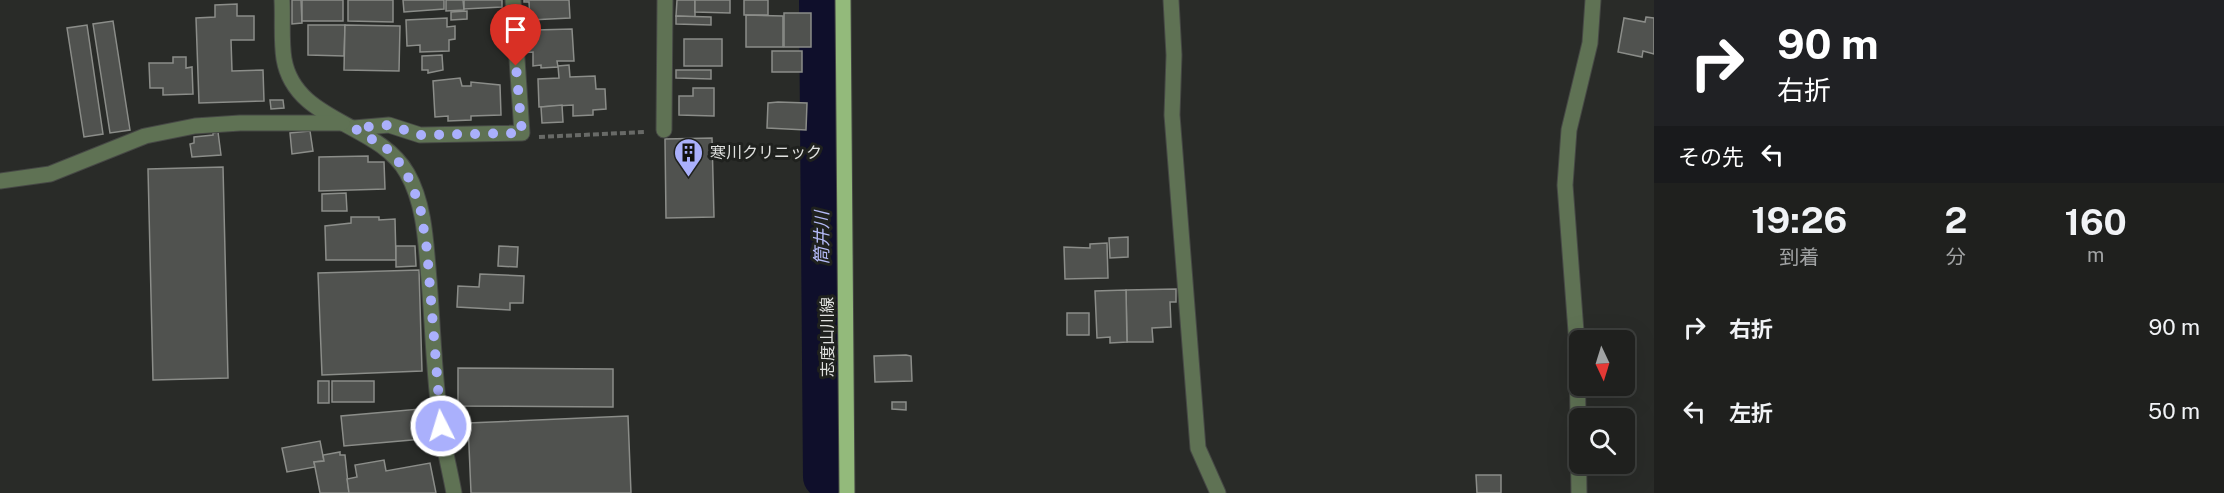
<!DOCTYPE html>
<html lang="ja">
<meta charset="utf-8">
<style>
body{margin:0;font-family:"Public Sans","Noto Sans JP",sans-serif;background:#2c2d2b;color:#f1f3f6;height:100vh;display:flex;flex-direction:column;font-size:22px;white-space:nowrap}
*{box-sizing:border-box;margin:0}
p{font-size:20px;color:#a1a3a4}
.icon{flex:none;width:33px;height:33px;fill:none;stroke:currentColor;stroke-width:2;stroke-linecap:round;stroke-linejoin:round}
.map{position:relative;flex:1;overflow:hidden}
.side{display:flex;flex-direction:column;background:#1f201e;width:570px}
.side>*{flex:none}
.guide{background:#202124;color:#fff;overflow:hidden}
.needle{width:39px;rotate:176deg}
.buttons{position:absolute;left:1569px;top:330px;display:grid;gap:12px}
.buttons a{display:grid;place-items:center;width:66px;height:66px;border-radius:9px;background:#1f201e;box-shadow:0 6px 24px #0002,0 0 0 2px #3c3e3c;font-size:30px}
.pin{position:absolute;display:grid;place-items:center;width:51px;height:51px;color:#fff;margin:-62px -26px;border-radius:50% 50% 50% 0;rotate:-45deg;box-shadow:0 0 6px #0007}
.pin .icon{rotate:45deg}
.me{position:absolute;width:66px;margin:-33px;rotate:355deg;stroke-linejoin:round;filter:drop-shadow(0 0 4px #0008)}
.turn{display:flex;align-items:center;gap:21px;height:126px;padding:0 24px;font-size:27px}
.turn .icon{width:78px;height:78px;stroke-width:2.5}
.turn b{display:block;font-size:42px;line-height:51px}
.then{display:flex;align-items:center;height:57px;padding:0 24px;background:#0003;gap:12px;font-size:22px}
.eta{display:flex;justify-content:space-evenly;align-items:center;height:102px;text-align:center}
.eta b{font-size:36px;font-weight:700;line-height:42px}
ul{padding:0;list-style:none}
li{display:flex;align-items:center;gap:18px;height:84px;padding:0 24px}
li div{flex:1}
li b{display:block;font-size:22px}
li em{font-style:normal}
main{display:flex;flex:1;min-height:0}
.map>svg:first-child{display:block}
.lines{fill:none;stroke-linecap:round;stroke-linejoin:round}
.river{stroke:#0f0f2b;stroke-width:42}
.building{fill:#50524f;stroke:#8b8d89;stroke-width:1.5}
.minor-casing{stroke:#464845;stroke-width:17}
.major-casing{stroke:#464845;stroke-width:17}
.path{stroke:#686a67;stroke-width:4;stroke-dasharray:6 3;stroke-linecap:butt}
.minor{stroke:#5f7254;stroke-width:15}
.major{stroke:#93ba7b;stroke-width:15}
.route{stroke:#aab0fc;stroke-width:10;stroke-dasharray:0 18}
.labels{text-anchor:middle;stroke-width:6;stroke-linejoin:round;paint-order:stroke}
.poi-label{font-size:16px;fill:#dfe0de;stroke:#1f211e;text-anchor:start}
.street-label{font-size:16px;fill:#dfe0de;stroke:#1f211e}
.water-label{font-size:18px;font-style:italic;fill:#b4baf6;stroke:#1f211e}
</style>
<main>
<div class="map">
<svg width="1654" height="493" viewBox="0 0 1654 493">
<rect width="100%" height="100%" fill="#292b28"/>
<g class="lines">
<path class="river" d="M820,0L824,477"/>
</g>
<g class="building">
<path d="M292,0H301L302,23L292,24Z"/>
<rect x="302" y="0" width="41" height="21"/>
<path d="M348,0H393V22L348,21Z"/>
<path d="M403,0H444V9L404,12Z"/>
<path d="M446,0H463L464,10L446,11Z"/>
<path d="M464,0H502V7L464,9Z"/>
<path d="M524,0H569L570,18L530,20L529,2H524Z"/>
<path d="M677,0H695V17L676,16Z"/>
<path d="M695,0H730V13L695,12Z"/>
<rect x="744" y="0" width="24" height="15"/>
<path d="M237,4V16H254V40H231L232,71L263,70L264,101L199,103L196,18L215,17V5Z"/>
<path d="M467,11V19L451,20V12Z"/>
<rect x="784" y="13" width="27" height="34"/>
<path d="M746,15L783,16V47H746Z"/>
<path d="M676,16L711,17V25L676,24Z"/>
<path d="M1646,17L1654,18V54L1643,51L1642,57L1618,52L1624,18L1645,22Z"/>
<path d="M447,18V27L455,26V39L449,40V51L420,52V45L407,46L406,20Z"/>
<path d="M113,21L130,130L110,133L93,24Z"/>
<path d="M87,25L103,134L84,137L67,28Z"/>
<path d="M308,25H345L344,56L308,55Z"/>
<path d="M345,25L400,26L399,71L344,70Z"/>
<path d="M572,29L574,61H557L558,67L541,68V65L533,66V52L521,53V37H535V30Z"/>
<rect x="684" y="39" width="38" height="27"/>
<rect x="772" y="51" width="30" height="21"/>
<path d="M442,55L443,70L428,73V70H422V56Z"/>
<path d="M173,57H186V68L192,67L193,94L163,95V88H150L149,63H173Z"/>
<path d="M569,65L570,77L595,76L596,89H605L606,109L593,110V115L573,116V105L539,107L538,79L559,78L558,66Z"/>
<path d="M676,70H711V79L676,78Z"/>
<path d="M460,78L462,86H471V82L500,85L501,115L471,116V120L448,121V116L435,117L433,81Z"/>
<path d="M693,88H714V116L679,115V96H693Z"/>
<path d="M270,100H283L284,108L271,109Z"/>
<path d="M778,102L807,103L806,130L767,128L768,103Z"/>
<path d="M562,105L563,122L542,123L541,107Z"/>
<path d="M310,131L313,151L292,154L290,133Z"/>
<path d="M218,132L221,155L192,157L190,144L194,143V137L213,135V133Z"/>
<path d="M712,138L714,217L666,218L665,139Z"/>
<path d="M368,156V162H384L385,189L319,191V157Z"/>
<path d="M223,167L228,378L153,380L148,169Z"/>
<path d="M346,193L347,211H322V194Z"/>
<path d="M351,217H379V220L395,219L396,260H326L325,226L351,223Z"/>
<path d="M1128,237V257L1110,258L1109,238Z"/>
<path d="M1107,243L1108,278L1065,279L1064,247L1090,248V244Z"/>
<path d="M396,246H415L416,266L396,267Z"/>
<path d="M499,246L518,247L517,267L498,266Z"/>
<path d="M419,270L422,371L322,375L318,273Z"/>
<path d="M480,274L524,276L523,303H510V310L457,307L458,286L479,287Z"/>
<path d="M1176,289V302H1170L1171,327L1152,328L1153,342H1127L1126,290Z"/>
<path d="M1126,290L1127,342L1110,343V337L1097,338L1095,291Z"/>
<rect x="1067" y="313" width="22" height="22"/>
<path d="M906,355L911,356L912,381L875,382L874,356Z"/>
<path d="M458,368L613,369V407L458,406Z"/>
<rect x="318" y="381" width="11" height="22"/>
<rect x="332" y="381" width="42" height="21"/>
<path d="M892,402H906V410L892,409Z"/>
<path d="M420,409L423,439L344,446L341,416Z"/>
<path d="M628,416L631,493H471L468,423Z"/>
<path d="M320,441L324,461L314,462L315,467L287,472L282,448Z"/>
<path d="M340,452V455H345L349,493H320L314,462L324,461L323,455Z"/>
<path d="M384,460L386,471L430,463L436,493H349L347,479L357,477L355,465Z"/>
<path d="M1476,475H1501V493H1477Z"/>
</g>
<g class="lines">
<defs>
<g id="minor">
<path d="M282,0C283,19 281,41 284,59C295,123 378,122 407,173C425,204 426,245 429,280C433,328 434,378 441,426C444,448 450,471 454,493"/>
<path d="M1171,0L1174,55L1172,115L1198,448L1218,493"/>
<path d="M354,128L389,125L420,135L522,133L513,0"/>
<path d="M664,130L665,0"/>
<path d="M0,181L50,174L145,136L195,126L240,123H342"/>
<path d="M1579,493L1577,345L1565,185L1569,130L1590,43L1593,0"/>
</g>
<path id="major" d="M843,0L847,493"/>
</defs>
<use href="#minor" class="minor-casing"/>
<use href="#major" class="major-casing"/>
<path class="path" d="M539,137L645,132"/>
<use href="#minor" class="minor"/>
<use href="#major" class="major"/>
</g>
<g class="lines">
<path class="route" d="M441,426L427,250L420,206L407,174L392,152L354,128L389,125L420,135L522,133L516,66"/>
</g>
<defs>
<symbol id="building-pin" viewBox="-11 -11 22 30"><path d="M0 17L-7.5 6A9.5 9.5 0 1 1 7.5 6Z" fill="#aab0fc" stroke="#1f211e"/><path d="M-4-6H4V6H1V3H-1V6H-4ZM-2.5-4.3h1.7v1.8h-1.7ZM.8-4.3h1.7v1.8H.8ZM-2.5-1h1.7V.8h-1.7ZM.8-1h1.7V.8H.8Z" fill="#111"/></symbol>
</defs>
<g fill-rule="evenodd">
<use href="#building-pin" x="672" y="136" width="33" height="45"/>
</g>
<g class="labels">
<g class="poi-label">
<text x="710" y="158">寒川クリニック</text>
</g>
<g class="street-label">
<text transform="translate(827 337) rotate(-90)" y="6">志度山川線</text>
</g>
<g class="water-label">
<text transform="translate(822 238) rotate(-90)" y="6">筒井川</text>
</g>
</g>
</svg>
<div class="buttons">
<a><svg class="needle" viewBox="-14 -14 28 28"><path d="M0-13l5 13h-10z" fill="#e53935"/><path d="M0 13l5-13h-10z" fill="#a1a3a4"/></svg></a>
<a><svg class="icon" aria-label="search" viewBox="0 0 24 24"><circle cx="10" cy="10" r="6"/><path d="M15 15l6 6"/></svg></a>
</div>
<div class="pin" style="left:516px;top:66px;background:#d93025"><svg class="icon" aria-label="arrive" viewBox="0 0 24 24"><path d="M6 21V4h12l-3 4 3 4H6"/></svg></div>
<svg class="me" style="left:441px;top:426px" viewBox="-20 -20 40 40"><circle r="17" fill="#aab0fc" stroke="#fff" stroke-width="3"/><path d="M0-11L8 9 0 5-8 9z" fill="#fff"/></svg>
</div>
<section class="side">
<div class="guide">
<div class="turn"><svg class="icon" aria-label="right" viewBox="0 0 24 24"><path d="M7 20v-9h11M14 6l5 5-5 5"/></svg><div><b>90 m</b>右折</div></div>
<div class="then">その先<svg class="icon" aria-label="left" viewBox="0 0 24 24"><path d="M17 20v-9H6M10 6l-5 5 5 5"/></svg></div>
</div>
<div class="eta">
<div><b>19:26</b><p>到着</p></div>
<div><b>2</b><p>分</p></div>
<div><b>160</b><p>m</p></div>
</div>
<ul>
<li><svg class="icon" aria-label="right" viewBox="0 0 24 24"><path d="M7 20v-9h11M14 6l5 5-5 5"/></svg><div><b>右折</b></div><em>90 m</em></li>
<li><svg class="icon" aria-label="left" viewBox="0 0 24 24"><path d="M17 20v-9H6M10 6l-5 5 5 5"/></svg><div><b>左折</b></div><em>50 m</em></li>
</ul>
</section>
</main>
